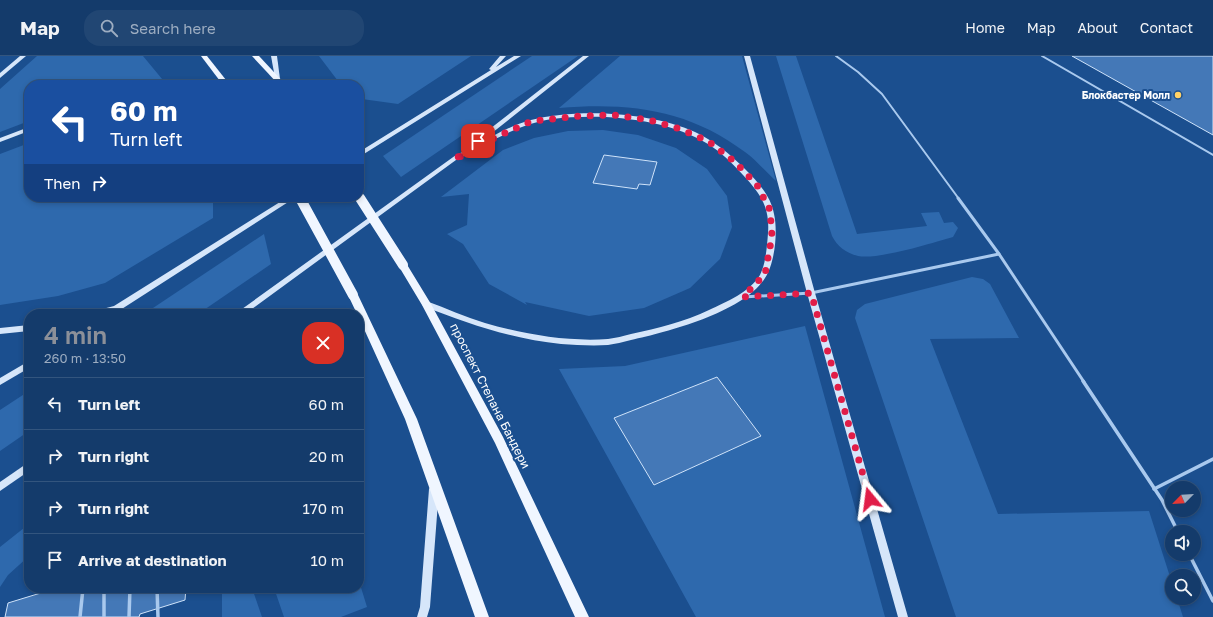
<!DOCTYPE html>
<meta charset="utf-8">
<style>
body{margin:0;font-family:"Golos Text",sans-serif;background:#214673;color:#f1f3f6;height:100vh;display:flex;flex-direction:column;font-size:15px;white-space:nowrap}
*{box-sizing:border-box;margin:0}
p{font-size:13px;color:#9dadc1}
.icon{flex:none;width:22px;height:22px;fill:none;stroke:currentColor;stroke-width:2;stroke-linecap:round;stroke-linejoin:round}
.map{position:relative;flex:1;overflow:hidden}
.panel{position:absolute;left:24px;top:253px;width:340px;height:284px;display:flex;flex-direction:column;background:#143b6b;border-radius:16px;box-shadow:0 2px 6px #0003,0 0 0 1px #33557e}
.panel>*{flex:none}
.guide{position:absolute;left:24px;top:24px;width:340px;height:122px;border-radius:16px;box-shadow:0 2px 6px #0003,0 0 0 1px #33557e;background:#1a4fa0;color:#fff;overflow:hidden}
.needle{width:26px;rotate:246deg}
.fabs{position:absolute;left:1165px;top:425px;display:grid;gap:8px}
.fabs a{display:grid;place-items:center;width:36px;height:36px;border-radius:50%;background:#143b6b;box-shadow:0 2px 6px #0003,0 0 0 1px #33557e;font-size:20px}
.pin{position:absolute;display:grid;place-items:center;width:34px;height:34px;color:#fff;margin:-17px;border-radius:8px;box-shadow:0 2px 6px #0006}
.me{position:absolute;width:44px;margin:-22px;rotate:344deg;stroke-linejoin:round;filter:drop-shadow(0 0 3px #0008)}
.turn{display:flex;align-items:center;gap:14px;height:84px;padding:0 20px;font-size:18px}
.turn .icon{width:52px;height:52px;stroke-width:2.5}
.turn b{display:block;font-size:28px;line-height:34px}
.then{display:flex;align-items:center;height:38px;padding:0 20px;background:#0003;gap:8px;font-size:15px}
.round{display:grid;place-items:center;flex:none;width:42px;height:42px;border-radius:16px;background:#214673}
.headline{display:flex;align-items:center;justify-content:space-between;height:68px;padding:0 20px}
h1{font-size:24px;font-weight:600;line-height:30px;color:#8c9099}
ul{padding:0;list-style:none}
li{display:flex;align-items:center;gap:12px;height:52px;padding:0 20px;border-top:1px solid #33557e}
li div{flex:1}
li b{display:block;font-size:15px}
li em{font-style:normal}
header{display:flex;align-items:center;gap:24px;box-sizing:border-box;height:56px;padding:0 20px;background:#143b6b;border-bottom:1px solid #33557e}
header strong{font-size:19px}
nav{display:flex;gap:22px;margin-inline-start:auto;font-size:14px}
.search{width:280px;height:36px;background:#214673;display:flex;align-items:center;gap:10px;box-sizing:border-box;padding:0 14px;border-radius:16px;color:#9dadc1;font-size:15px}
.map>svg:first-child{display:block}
.green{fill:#2e69ad}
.building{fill:#4478b7;stroke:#cfe3fa}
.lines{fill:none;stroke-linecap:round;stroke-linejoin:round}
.lane-far2{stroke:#a9c9ee;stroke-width:2}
.lane-far1{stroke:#a9c9ee;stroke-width:3}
.lane{stroke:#a9c9ee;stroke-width:3.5}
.secondary{fill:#d6e6fa;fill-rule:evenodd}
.primary{fill:#f0f6ff;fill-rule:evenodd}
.primary-bridge-far1{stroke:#f0f6ff;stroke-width:8}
.primary-bridge{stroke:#f0f6ff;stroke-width:10}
.route{stroke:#e11d48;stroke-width:7;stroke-dasharray:0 12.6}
.poi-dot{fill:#ffd166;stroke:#1b4f8f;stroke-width:1.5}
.labels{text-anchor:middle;stroke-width:4;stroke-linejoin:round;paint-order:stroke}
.far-poi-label{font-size:10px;font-weight:bold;fill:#fff;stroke:#1b4f8f;text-anchor:end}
.street-label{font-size:12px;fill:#fff;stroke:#1b4f8f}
</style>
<header>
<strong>Map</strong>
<div class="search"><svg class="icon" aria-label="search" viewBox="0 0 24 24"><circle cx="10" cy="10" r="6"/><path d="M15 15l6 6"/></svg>Search here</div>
<nav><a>Home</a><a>Map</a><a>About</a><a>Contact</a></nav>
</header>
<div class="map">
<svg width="1213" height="561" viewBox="0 0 1213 561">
<rect width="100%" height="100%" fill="#1b4f8f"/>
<g class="green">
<path d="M37,0H143L167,29H29V65L0,76V33Z"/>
<path d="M319,0H471L398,48L362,43L359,45V29H341Z"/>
<path d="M532,0H578L401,121L383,100Z"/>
<path d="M620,0H742L776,125C766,116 756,104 745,96C688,53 628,46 559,52Z"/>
<path d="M776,0H796L857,178L927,170L921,157L939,156L944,167L953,166L958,172L953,181C932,187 878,204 858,200C846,197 837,190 832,180Z"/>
<path d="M603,74L638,79L676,92L707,113L727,140L732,171L720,203L690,232L644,252L589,260L525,246L527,249L489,228L463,188L447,178L467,169L469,138L441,141L503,94L534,82L568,75Z"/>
<path d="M29,87V141H213V162L105,227L58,240L0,249V98Z"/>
<path d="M264,178L271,208L198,258H144Z"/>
<path d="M972,221L983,223L990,228L1019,282L930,283L998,458L1149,455L1172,527V542H1177L1183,561H956L855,262L857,254L865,248Z"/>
<path d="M805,270L885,561H696L559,313L625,310Z"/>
<path d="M29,335V375L0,395V354Z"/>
<path d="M29,468V500L8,519L0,531V491Z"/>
<path d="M359,525L367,551L341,561H284L274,532H359Z"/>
<path d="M222,532H252L262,561H222Z"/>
</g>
<g class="building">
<path d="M1072,0H1213V79Z"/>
<path d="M604,99L657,106L650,129L639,128L637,133L593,127Z"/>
<path d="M717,321L761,380L654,429L614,362Z"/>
<path d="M57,532H186L185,544L140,558L139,561H5L8,547Z"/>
</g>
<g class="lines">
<g class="lane-far2">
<path d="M836,0L858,16L882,38L959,143"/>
<path d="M1042,0L1213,99"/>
</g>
<g class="lane-far1">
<path d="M958,142L999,198L1084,326"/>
<path d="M743,241L811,237L999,198"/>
</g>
<g class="lane">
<path d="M1083,325L1162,444L1178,476"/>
<path d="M1154,433L1213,403"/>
<path d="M1189,498L1213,545"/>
<path d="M104,532V561"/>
<path d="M157,532L158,561"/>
<path d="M80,561L83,532"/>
<path d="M129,561L130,532"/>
</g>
<g class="secondary">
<path d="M20,0H26L0,22V17Z"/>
<path d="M271,0H277L280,23L275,22Z"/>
<path d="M500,0H506L496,11L514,0H521L359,101V96L491,14L489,13Z"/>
<path d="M583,0H589L478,88C495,79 512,69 531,64C578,52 650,56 695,76C714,85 730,98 745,113C757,125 771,140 774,158C778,175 775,207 765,222C744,256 668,276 631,284C623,286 615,288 608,289C592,290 576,289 561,288C513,283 468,268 423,250L422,248L423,246L426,245C446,252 465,261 485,267C523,278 567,286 608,283C616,282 623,280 631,278C658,272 684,266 709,254C726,246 750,236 760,219C766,207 767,190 768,177C770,151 760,137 743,119C732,107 721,96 708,88C666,62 601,57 552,63C517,68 487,88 456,104L245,258H235L456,99L469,93L467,91L468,90Z"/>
<path d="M744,0H750L815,237L908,561H898L807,237Z"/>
<path d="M29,71V75L0,86V82Z"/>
<path d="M288,141H296L114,258H90L91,256L114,250Z"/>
<path d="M29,269V275L0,278V272Z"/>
<path d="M29,305V312L0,329V322Z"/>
<path d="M29,406V415L0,435V426Z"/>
<path d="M434,429L437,430L439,433L430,551L427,561H417L420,551L429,433L431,430Z"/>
</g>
<g class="primary">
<path d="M201,0H207L230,29H223Z"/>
<path d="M252,0H259L286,29H279Z"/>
<path d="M403,206L406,207L431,248L503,381L589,561H575L495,387L422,249L398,209Z"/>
<path d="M353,236L358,239L417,363L489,561H475L405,363L359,262V258H357L348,239Z"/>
</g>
<g class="primary-bridge-far1">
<path d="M359,140L361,143"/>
<path d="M299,141L300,143"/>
</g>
<g class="primary-bridge">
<path d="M300,142L353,239"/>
<path d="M360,142L403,209"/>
</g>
</g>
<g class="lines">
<path class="route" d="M478,85L454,104L496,81L532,65L581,60L614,59L649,64L680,73L708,85L735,106L757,129L770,154L772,180L765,218L743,241L811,237L870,443"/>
</g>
<circle class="poi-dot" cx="1178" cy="39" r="4"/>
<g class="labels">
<g class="far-poi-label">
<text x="1170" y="43">Блокбастер Молл</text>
</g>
<g class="street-label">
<text transform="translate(490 340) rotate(63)" y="4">проспект Степана Бандери</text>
</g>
</g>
</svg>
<div class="fabs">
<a><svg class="needle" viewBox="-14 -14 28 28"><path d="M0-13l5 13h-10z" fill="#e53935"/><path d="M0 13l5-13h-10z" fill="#9dadc1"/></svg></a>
<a><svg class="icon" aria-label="sound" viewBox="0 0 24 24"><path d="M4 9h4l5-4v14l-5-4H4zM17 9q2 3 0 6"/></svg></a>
<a><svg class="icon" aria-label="search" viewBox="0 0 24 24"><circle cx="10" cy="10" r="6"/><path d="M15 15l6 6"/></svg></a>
</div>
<div class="pin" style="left:478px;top:85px;background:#d93025"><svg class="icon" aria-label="arrive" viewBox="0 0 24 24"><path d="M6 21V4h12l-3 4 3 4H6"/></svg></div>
<svg class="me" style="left:870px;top:443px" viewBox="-20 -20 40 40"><path d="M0-17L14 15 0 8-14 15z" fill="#e11d48" stroke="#fff" stroke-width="4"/></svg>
<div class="guide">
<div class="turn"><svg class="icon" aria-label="left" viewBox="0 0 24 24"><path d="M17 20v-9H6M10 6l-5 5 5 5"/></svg><div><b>60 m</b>Turn left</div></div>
<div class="then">Then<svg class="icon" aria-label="right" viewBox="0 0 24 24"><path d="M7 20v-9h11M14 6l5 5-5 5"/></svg></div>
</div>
<section class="panel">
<div class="headline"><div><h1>4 min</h1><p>260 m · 13:50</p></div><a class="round" style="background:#d93025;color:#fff"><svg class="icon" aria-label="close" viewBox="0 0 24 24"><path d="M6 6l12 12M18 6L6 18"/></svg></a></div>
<ul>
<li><svg class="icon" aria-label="left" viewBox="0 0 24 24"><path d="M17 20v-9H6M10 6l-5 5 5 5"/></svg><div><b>Turn left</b></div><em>60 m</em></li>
<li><svg class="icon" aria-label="right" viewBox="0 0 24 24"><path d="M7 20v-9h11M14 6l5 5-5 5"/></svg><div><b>Turn right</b></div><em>20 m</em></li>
<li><svg class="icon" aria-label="right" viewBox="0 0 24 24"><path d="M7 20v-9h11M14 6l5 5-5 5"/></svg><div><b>Turn right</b></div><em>170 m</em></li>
<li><svg class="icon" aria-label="arrive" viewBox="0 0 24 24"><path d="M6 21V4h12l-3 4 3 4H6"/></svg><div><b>Arrive at destination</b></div><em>10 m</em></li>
</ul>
</section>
</div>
